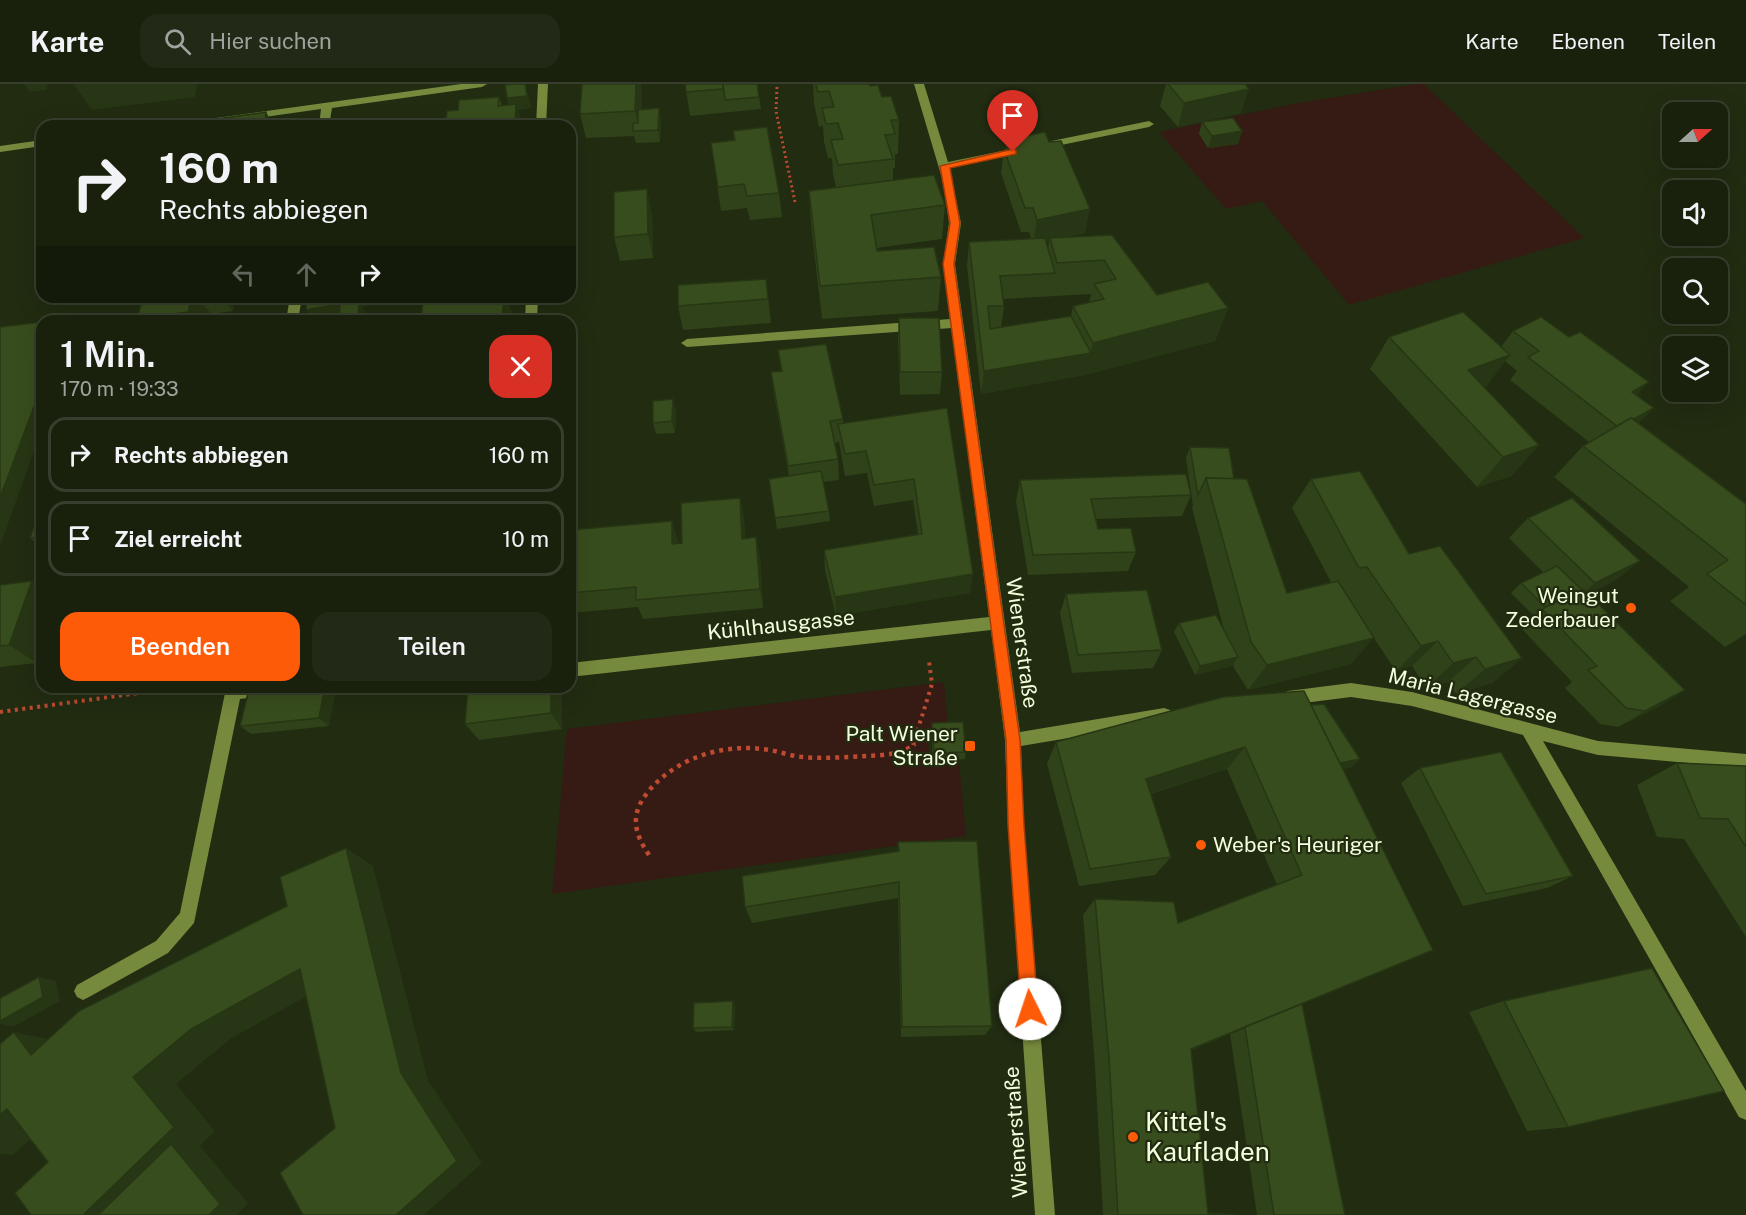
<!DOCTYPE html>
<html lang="de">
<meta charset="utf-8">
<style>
body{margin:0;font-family:"Public Sans",sans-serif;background:#222916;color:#f1f3f6;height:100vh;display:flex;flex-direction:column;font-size:22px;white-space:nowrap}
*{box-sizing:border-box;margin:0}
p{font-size:20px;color:#9fa39d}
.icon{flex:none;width:33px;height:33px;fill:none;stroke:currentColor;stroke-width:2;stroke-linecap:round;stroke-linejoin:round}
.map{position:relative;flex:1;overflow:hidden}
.sheet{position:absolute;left:36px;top:231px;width:540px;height:378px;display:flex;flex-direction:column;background:#19210d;border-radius:18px;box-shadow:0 6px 24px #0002,0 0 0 2px #373e2e}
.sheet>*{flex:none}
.guide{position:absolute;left:36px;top:36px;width:540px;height:183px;border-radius:18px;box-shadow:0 6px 24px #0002,0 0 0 2px #373e2e;background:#19210d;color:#f1f3f6;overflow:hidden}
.needle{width:39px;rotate:69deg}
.tools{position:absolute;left:1662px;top:18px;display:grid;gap:12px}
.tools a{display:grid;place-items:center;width:66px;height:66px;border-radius:12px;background:#19210d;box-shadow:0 6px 24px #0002,0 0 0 2px #373e2e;font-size:30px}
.pin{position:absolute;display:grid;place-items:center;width:51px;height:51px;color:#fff;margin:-62px -26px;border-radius:50% 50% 50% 0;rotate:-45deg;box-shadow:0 0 6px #0007}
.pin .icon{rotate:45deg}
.me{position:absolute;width:66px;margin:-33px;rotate:356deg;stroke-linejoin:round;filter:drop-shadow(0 0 4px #0008)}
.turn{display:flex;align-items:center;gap:21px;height:126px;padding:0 24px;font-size:27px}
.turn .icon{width:78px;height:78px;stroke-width:2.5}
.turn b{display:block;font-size:42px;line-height:51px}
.lanes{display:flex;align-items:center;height:57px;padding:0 24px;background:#0003;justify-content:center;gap:30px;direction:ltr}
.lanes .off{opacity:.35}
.round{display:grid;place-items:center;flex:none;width:63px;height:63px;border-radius:18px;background:#222916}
.headline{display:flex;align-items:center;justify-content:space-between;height:102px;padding:0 24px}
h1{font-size:36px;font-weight:600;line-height:45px}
.button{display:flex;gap:12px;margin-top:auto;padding:12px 24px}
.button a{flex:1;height:69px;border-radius:18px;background:#fe5b09;color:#fff;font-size:24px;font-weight:600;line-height:69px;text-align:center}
.button a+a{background:#222916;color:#f1f3f6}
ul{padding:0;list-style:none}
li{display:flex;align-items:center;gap:18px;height:75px;margin:0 12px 9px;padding:0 12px;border:3px solid #373e2e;border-radius:18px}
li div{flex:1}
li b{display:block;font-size:22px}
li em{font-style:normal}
header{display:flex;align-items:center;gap:36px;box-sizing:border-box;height:84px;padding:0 30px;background:#19210d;border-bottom:2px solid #373e2e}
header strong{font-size:28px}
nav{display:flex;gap:33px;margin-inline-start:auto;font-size:21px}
.search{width:420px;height:54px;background:#222916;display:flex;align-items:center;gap:15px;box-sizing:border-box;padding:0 21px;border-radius:18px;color:#9fa39d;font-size:22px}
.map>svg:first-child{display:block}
.green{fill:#361b14}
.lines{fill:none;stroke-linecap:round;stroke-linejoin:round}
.path-far2{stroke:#be4a31;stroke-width:3;stroke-dasharray:2 3;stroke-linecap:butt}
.path-far1{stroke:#be4a31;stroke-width:4;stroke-dasharray:3 4.5;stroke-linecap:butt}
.path{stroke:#be4a31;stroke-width:4.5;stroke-dasharray:4 5;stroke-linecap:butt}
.minor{fill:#758a3d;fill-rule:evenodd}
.wall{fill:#304219;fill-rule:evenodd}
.shaded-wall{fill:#273614}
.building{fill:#384d1d;stroke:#273614;stroke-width:1.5}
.route{fill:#fe5b09;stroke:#a53b06;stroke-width:1.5}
.poi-dot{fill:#fe5b09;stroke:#212c11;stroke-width:2}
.labels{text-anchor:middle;stroke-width:4.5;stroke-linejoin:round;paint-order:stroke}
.poi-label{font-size:21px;fill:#f3ffdc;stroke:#212c11;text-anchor:end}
.street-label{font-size:21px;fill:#f3ffdc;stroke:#212c11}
.near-poi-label{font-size:26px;fill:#f3ffdc;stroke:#212c11;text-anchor:start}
</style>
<header>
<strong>Karte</strong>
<div class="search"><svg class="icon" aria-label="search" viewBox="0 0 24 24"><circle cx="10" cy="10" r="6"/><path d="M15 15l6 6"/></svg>Hier suchen</div>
<nav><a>Karte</a><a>Ebenen</a><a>Teilen</a></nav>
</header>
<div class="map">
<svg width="1746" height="1131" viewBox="0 0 1746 1131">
<rect width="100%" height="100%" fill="#212c11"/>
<g class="green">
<path d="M1416,0H1424L1584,154L1349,221L1262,117L1226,125L1159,48L1292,20Z"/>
<path d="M944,598L948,645L927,646L930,679L959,678L966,752L552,810L567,645Z"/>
</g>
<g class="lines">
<path class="path-far2" d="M777,3L776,27L795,118"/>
<g class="path-far1">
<path d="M0,628L183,603"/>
<path d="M913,661L932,600L929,577"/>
</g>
<path class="path" d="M649,771C634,749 630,731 647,709C674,675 720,660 762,665C776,666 789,672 803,673C824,675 846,673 867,672C884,671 901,671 915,660"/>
<g class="minor">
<path d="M461,0H487L482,3L332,24L329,42H319L321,25L202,42H175L180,39Z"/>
<path d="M538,0H548L546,42H536Z"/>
<path d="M914,0H924L948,78L1149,37L1154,40L1149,43L949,84L961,139L955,180L1020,648L1164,624L1170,626L1172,631L1170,636L1164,638L1021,662L1024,742L1055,1131H1035L1008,742L1005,656L991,546L570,593V579L989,533L952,244L687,263L681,259L687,255L950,235L943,180L949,139L944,101Z"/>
<path d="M42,56V62L0,68V62Z"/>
<path d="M290,213H302L298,237H286Z"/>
<path d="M526,213H538L537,237H525Z"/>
<path d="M1351,599L1412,608L1598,657L1746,670V684L1598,671L1543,657L1746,1007V1036L1739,1033L1523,651L1412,622L1351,613L1288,621L1283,619L1280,614L1283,609L1288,607Z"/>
<path d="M231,603H290L287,608L282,610L240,615L194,839L168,869L89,913L83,916L77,913L74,907L77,901L156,857L180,829L225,609Z"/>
</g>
</g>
<g class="wall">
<path d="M525,0L528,11L531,24L518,26L523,42H448L446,37L458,26L499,13L502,21H509L507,14Z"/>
<path d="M685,0H757L761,25L690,32Z"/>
<path d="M813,0H869L870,2L882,13L899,36L898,70H895V84H893V96L945,121L942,155L876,164L877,167L941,193L938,227L822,235L811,141L809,107L836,103L833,90L832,74H828L824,58L823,42L819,43L814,20Z"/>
<path d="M1166,0H1245L1241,29L1178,43L1160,22Z"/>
<path d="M642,4L641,25L659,24L661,37L660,58L636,59L634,52L586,54L580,30Z"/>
<path d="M1202,38L1242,47L1238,60L1208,64L1199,50Z"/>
<path d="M733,47L779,109L782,133L750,136L747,124L721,127L711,59L734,56Z"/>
<path d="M1007,56L1049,58L1085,149L1065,153L1112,151L1157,211L1228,224L1215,257L1085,291L981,310L967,182L969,158L1031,155L1029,148H1021L1001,89L1004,65L1006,64ZM1046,157H1049L1048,164ZM1091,210L1089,218L1073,222L1071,232L1001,244L1004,222L1003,215Z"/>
<path d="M652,129L653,174L620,177L614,153Z"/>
<path d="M766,195L771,239L683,246L678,222Z"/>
<path d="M143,213H236L233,227L211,230L210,237H139L137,235Z"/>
<path d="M436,213H505L514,233L513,237H423L421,233L436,218Z"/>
<path d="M899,234L942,288L940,310L900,311L898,257Z"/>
<path d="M1513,247L1637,311L1639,339L1746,420V550L1725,563L1670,517L1689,503L1554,393L1583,362L1589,358L1510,296L1517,287L1505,277L1484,304L1512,392L1477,403L1370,285L1389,253L1501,263Z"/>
<path d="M778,266L843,335V339L947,324L970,509L836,532L825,486L824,466L918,450L913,416L874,422L867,389L845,392L839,358L835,359L838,375L839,396L823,398L829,427L830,437L777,445L769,395L789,392L774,311L771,288L781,287Z"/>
<path d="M676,327L675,349L656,350L653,339Z"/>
<path d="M1190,363L1234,395L1287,509L1331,498L1292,424L1311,395L1409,470L1522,574L1492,599L1456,610L1448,598L1426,604L1412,582L1396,587L1373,553L1351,580L1248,606L1234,584L1233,580L1232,582L1195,591L1174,548L1179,539L1224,546L1192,424L1193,422L1186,374Z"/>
<path d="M1020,396L1191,411L1182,432L1096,435L1098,445L1136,468L1128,487L1028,491L1016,417Z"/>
<path d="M740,414L744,435L745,454L760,473L763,524L643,535L638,523L570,529V446L678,457V460L682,459Z"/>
<path d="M42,429V464L30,454Z"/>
<path d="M1528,434L1616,496L1588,510L1685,606L1658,623L1618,643L1600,640L1565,604L1572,598L1521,544L1534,532L1511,509L1521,499L1543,488L1509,454Z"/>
<path d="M0,501L37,579L0,583Z"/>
<path d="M1066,510L1162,566L1153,584L1072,589L1060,529Z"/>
<path d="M308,603H327L335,610L329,642L251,650L240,642Z"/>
<path d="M562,608V645L479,656L465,640Z"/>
<path d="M1311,621L1352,683L1343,685L1433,866L1302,920L1345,1131H1257L1230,950L1191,966L1208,1129L1238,1131H1103L1095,982L1083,831L1095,815L1178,839L1277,801L1227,685L1151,710L1171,773L1155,791L1079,802L1047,680L1056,658Z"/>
<path d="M932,639L966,668L965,675L933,677L931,647Z"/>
<path d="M1677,679L1746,682V853L1684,755L1657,753L1637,701Z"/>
<path d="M1420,684L1573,792L1547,804L1463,822L1401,699Z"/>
<path d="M898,758L992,942L985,951L901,953L898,814L752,839L745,823L898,767Z"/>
<path d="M1504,917L1568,1043L1527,1047L1469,928Z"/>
<path d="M735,921L734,946L696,948L693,944Z"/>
</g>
<g class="shaded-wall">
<path d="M24,0H48L46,6L30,8Z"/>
<path d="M90,0H197L195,13L92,26L75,2Z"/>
<path d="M525,0L528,11L531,24L518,26L523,42H515L507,14Z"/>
<path d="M636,0H641L642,4L641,46L640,47L635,27Z"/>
<path d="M1249,5L1241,29L1178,43L1184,19Z"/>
<path d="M659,24L661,37L660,58L658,46Z"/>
<path d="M266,28L274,42H265Z"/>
<path d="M1242,47L1238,60L1208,64L1212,52Z"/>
<path d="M647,105L652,129L653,174L648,150Z"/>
<path d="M1090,125L1085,149L1050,156V154L1049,157L1033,160L1037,136Z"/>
<path d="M192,213H198L211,230L210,237H195L188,228Z"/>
<path d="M222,213H236L233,227Z"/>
<path d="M322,213H386V219L362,223L366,229L365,237H358L345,232L313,237L306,226Z"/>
<path d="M504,213H505L514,233L513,237H502Z"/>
<path d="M1228,224L1215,257L1085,291L981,310L984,287L1091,269L1093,259Z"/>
<path d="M1510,271L1486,303L1450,316L1468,286Z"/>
<path d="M1649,298L1628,321L1632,308Z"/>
<path d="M42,301V345L0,462V414Z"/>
<path d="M673,315L676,327L675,349L672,337Z"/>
<path d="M1654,324L1632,346L1619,344Z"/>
<path d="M1539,361L1512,392L1477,403L1503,373Z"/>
<path d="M740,414L744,435L746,475L742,455Z"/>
<path d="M672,437L678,457V480L672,460Z"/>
<path d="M756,453L760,473L763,524L760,505Z"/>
<path d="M1640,477L1616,496L1573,518L1595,499Z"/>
<path d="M973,490L970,509L836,532L835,513Z"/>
<path d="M32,497L42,504V565L37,579L9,561Z"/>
<path d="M1374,554L1351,580L1248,606L1267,581Z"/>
<path d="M1438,557L1412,582L1396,587L1421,562Z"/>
<path d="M1238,573L1232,582L1195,591L1200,582Z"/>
<path d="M1476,573L1448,598L1426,604L1453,579Z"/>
<path d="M1522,574L1492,599L1456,610L1485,585Z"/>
<path d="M325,603H327L335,610L329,642L319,634Z"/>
<path d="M551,603H559L562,608V645L551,629Z"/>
<path d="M1685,606L1658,623L1618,643L1645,627Z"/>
<path d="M1245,663L1227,685L1133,715L1146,695Z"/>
<path d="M1360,675L1352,683L1312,691L1320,683Z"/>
<path d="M346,764L373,782L428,996L482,1079L424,1131H396L401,989Z"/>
<path d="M1433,866L1402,879L1173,974L1191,965Z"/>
<path d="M300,885L332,898L230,955L176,1000L215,1047L200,1062L248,1119L237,1131H83L133,993L191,945Z"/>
<path d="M39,893L56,897L60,917L13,943L0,940V937Z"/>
<path d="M733,917L735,921L734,946L732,943Z"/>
<path d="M14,948L62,958L31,971Z"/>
<path d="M7,1025L58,1030L13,1071L0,1070V1031Z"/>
</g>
<g class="building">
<path d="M76,0H90L75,2Z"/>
<path d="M514,0H525L527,12L507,14L505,1Z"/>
<path d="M582,0H636L635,27L580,30Z"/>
<path d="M685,0H723V5L686,8Z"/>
<path d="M723,0H757L759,13L725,16Z"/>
<path d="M816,0H869L870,2L878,1L882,13L891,12L899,36H891L895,50L885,51L893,75L838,81L831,56L843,55L838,39L826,40L822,24L834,23L829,7L818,8Z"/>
<path d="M1168,0H1245L1249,5L1184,19Z"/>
<path d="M499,13L498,22L516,20L515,42H456L457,36L446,37L447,27L458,26L459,16Z"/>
<path d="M659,24L658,46L633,47V39H638V26Z"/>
<path d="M266,28L265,42H208L209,36Z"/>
<path d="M1233,34L1242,47L1212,52L1202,38Z"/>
<path d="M393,39V42H367Z"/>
<path d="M767,43L779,109L747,112L744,100L718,103L711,59L735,56L733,47Z"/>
<path d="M1045,48L1049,58L1061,57L1090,125L1037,136L1033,124H1025L1004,65L1009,64L1007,56Z"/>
<path d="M934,91L945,121L871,131L877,167L934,163L941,193L820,202L809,107Z"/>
<path d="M647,105L648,150L614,153V108Z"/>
<path d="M1112,151L1157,211L1208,198L1228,224L1093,259L1073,222L1104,215L1094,200L1116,195L1104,176L1057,179L1050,154Z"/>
<path d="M1045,154L1055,189L1000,192L1004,222H988L990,245L1071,232L1091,269L984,287L969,158Z"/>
<path d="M766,195L768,215L678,222V201Z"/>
<path d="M143,213H192L188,228L137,235Z"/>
<path d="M307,213H322L324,216L338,213V220L306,226Z"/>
<path d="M437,213H504L502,237H434V232L421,233L423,219L436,218Z"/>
<path d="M359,217L358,237H352L351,236L339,237L340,220Z"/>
<path d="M1463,228L1510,271L1468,286L1539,361L1503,373L1389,253Z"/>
<path d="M1541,233L1569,253L1580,248L1649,298L1632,308L1654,324L1634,335L1631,334L1617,342L1528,273L1539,267L1513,247Z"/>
<path d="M899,234H939L942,288H900Z"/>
<path d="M66,235V237H51Z"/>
<path d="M42,238V301L0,414V243Z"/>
<path d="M826,260L843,335L830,337L838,375L788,382L771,288L782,287L778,266Z"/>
<path d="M673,315L672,337L653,339V317Z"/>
<path d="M947,324L973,490L835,513L824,466L922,450L914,395L874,401L866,367L845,370L838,340Z"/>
<path d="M1631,334L1746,420V521L1707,490L1728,476L1583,362Z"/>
<path d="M1190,363L1229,364L1234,395L1206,394L1198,411Z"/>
<path d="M821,387L829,427L775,434L769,395Z"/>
<path d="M1360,387L1409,470L1440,462L1522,574L1485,585L1476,573L1453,579L1438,557L1421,562L1367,483L1359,484L1311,395Z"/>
<path d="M1186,390L1191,411L1091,415L1098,445L1131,444L1136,468L1033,471L1020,396Z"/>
<path d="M1206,394L1247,395L1287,509L1338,497L1374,554L1267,581L1251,558Z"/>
<path d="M740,414L742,455L756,453L760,505L636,516V503L570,509V446L672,437V460L682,459L681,419Z"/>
<path d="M1572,414L1640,477L1595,499L1528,434Z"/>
<path d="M39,429H42V453L30,454Z"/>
<path d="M1557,482L1582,506L1545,523L1521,499Z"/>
<path d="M32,497L9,561L0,562V501Z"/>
<path d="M1583,505L1685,606L1645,627L1626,624L1588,586L1597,582L1542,525Z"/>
<path d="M1147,506L1162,566L1078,571L1066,510Z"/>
<path d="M1216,531L1238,573L1200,582L1179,539Z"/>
<path d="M308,603H325L319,634L240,642L248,609Z"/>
<path d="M468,603H551V629L465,640Z"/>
<path d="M1304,607L1433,866L1191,965L1208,1129L1238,1131H1118L1109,974L1095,815L1174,818L1178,839L1302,791L1245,663L1146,695L1171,773L1090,785L1056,658L1223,613Z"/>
<path d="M1324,620L1360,675L1340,679L1311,621Z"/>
<path d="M963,638L966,668L934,669L932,639Z"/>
<path d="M1501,668L1573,792L1486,810L1420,684Z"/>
<path d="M1677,679L1746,682V763L1728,735L1700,734Z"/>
<path d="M977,757L992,942L902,943L899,798L745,823L742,792L899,767L898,758Z"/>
<path d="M346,764L401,989L457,1077L396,1131H303L280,1089L335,1044L300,885L191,945L133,993L174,1043L83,1131H31L15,1109L48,1078L7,1025L0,1031V960L14,948L31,971L79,927L287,822L280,793Z"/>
<path d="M1652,884L1724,1007L1568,1043L1504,917Z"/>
<path d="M39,893L43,913L0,937V914Z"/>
<path d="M733,917L732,943L693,944L694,919Z"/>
<path d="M1302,920L1345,1131H1274L1245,943Z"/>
<path d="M171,1060L220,1120L209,1131H98Z"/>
</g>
<path class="route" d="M1013,65L1016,66V70L950,84L960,139L954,180L1020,656L1024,741L1038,925L1035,931L1030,933L1024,931L1021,925L1008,741L1006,656L943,180L950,139L940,82Z"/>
<g class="poi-dot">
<circle cx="1631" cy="524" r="6"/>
<rect x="964" y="656" width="12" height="12" rx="3"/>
<circle cx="1201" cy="761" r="6"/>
<circle cx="1133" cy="1053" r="6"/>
</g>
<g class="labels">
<g class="poi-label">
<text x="1619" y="519">Weingut<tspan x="1619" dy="24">Zederbauer</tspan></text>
<text x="958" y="657">Palt Wiener<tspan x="958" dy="24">Straße</tspan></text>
<text x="1213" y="768" text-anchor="start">Weber's Heuriger</text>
</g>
<g class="street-label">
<text transform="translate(781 541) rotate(-6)" y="7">Kühlhausgasse</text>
<text transform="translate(1022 559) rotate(82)" y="7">Wienerstraße</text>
<text transform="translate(1473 612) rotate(14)" y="7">Maria Lagergasse</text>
<text transform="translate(1016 1048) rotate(-94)" y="7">Wienerstraße</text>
</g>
<g class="near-poi-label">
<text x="1145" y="1047">Kittel's<tspan x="1145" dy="30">Kaufladen</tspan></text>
</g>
</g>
</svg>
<div class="tools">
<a><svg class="needle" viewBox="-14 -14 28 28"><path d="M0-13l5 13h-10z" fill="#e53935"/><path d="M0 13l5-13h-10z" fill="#9fa39d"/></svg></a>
<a><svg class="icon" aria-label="sound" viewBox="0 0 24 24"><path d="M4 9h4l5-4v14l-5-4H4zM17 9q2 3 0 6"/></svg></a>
<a><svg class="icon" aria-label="search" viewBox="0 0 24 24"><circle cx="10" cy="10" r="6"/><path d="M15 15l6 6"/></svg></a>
<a><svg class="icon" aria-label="layers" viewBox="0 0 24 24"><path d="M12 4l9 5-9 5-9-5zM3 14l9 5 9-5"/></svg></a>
</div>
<div class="pin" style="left:1013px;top:68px;background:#d93025"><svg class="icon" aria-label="arrive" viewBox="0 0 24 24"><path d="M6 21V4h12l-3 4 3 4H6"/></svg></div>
<svg class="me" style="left:1030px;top:925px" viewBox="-20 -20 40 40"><circle r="19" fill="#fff"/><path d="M0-13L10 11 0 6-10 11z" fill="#fe5b09"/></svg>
<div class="guide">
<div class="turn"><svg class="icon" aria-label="right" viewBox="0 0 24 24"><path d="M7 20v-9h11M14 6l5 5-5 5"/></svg><div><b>160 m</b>Rechts abbiegen</div></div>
<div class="lanes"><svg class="icon off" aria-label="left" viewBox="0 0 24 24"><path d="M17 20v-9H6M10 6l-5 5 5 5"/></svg><svg class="icon off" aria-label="ahead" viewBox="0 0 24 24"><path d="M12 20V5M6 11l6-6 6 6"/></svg><svg class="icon" aria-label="right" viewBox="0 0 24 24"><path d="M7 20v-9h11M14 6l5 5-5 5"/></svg></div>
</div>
<section class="sheet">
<div class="headline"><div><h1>1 Min.</h1><p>170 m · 19:33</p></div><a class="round" style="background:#d93025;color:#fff"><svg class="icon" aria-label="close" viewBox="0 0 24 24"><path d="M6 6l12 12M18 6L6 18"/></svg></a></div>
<ul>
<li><svg class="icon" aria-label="right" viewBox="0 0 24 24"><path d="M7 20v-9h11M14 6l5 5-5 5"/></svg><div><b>Rechts abbiegen</b></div><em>160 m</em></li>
<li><svg class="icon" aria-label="arrive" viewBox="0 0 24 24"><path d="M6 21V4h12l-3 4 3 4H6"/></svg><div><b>Ziel erreicht</b></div><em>10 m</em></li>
</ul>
<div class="button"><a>Beenden</a><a>Teilen</a></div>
</section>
</div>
